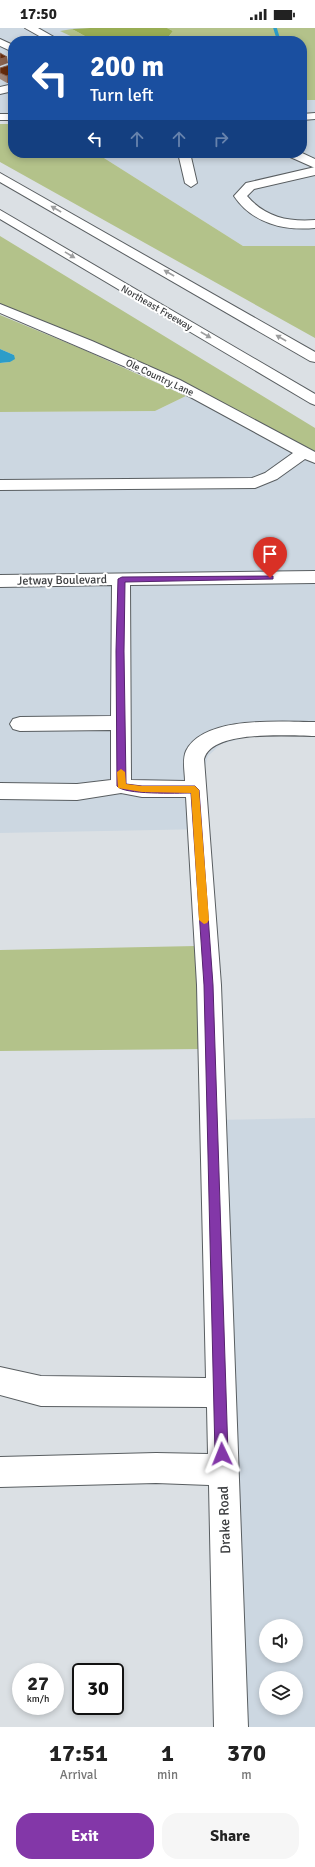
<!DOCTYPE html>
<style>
body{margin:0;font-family:Signika,sans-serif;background:#f6f6f6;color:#222;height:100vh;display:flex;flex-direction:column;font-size:15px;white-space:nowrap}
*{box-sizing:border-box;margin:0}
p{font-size:13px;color:#767676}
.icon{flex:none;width:22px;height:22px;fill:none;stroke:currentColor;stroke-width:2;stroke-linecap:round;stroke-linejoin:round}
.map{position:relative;height:1699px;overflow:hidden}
.drawer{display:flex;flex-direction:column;background:#fff;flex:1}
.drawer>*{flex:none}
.guide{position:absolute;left:8px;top:8px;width:299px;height:122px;border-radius:16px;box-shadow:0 2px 6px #0003;background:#1a4fa0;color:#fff;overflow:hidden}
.controls{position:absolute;left:259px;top:1591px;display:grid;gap:8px}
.controls a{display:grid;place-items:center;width:44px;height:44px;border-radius:50%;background:#fff;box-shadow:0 2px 6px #0003;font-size:20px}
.speed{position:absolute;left:12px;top:1635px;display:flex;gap:8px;font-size:20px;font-weight:700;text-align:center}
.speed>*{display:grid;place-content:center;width:52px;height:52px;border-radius:50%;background:#fff;box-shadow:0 2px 6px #0003;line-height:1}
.speed small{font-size:10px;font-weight:400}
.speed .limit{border:2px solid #111;border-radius:6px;background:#fff;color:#111}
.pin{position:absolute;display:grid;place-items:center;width:34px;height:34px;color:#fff;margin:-41px -17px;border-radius:50% 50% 50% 0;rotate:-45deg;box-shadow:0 0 4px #0007}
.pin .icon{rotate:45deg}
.me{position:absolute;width:44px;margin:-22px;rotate:358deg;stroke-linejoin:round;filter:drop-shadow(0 0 3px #0008)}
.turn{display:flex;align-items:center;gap:14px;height:84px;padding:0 16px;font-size:18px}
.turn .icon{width:52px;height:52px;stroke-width:2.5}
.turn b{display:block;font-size:28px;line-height:34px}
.lanes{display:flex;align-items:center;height:38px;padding:0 16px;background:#0003;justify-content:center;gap:20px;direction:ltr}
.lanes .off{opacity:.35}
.eta{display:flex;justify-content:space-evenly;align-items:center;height:68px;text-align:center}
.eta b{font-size:24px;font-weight:700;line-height:28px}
.cta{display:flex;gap:8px;margin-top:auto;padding:8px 16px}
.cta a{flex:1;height:46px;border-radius:16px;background:#8337a8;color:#fff;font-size:16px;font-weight:700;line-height:46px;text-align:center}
.cta a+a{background:#f6f6f6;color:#222}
.status{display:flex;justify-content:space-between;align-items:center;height:28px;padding:0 20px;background:#fff;direction:ltr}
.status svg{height:11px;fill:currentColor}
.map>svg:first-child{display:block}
.built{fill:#ccd7e1;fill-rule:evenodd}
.green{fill:#b3c28a}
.forest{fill:#98ad54}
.water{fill:#2c9dc9}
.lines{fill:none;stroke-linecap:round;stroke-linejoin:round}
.stream{stroke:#2c9dc9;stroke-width:3.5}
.minor-casing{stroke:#595e61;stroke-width:2}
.major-casing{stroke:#595e61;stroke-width:2}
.highway-casing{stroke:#595e61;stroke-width:2}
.minor{fill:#fff;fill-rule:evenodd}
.major{fill:#fff;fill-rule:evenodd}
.highway{fill:#fff;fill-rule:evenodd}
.wall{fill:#a08678}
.shaded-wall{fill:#88614d}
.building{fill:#652b0c;stroke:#88614d}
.oneway{fill:#9d9e9f}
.route{fill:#8337a8;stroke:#55246d}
.slow{fill:#f59e0b}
.labels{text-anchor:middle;stroke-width:4;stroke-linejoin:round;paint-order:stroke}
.far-street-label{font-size:10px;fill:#3b3d3f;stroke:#fff}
.street-label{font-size:12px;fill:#3b3d3f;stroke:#fff}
.near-street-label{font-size:14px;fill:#3b3d3f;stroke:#fff}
</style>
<div class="status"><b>17:50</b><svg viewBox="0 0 49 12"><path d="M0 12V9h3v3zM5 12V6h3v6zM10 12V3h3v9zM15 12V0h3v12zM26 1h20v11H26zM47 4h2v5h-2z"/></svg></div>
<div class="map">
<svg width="315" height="1699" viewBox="0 0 315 1699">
<rect width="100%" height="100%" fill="#dbe0e4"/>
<g class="built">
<path d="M0,0H90L61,3L81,13H13V96L0,87Z"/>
<path d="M302,72H315V218H243L96,125H302Z"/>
<path d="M199,362L315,424V707L251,708L221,716L208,728L203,746L208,801L0,805V384L155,383Z"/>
<path d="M315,1090V1699H233L214,1092ZM266,1598H296V1628H266ZM266,1650H296V1680H266Z"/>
</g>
<g class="green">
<path d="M167,0H315V72H302V13H175L169,8L173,3Z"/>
<path d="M72,1L94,13H81L60,3Z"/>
<path d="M0,96H13V125H96L243,218H315V310L0,134Z"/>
<path d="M0,208L315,400V424L199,362L99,316L0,276Z"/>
<path d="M0,287L82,321L186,368L155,383L0,384V335L10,334L14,327L0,321Z"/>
<path d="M196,918L201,1021L0,1023V922Z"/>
</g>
<path class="forest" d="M90,0H167L173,3L169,8L175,13H94L72,1Z"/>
<path class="water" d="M0,321L14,327L15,331L10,334L0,335Z"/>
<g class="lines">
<path class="stream" d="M275,0L279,13"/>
<defs>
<g id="minor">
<path d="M0,11L13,17V24L0,18Z"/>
<path d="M13,56V63L0,66V59Z"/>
<path d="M178,125H218L212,129H191L197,155L191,159L185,155Z"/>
<path d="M315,139V147L254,161L247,168C265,189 288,194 315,192V200C284,203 252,195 234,168L246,155Z"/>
<path d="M0,276L92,313L180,352L315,424V435L305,431L277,451L255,460L0,462V452L252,450L265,445L293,425L170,358L0,285Z"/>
<path d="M315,543V555L130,557L131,752L185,753C185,744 182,732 186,723C204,687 282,694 315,694V708C291,708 212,701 204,731L221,957L248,1699H214L209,1457L156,1455L0,1459V1429L156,1425L208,1426L207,1379L41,1378L0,1367V1339L41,1348L206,1350L197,957L186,769H142L121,765L77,772L0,771V755L77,756L111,752V702L20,703L13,701L10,696L13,691L20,689L111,688L112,557L0,559V547Z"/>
</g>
<g id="major">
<path d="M25,0H38L61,13H48Z"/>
<path d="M315,85V91L302,92V86Z"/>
<rect x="0" y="86" width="13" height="6"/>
<path d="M286,125H302L315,131V140L288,128Z"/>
</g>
<g id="highway">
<path d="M0,145L315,324V334L310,333L0,154Z"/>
<path d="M0,182L315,366V377L310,375L0,191Z"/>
</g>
</defs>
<use href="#minor" class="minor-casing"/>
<use href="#major" class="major-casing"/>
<use href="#highway" class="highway-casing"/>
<use href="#minor" class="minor"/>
<use href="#major" class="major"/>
<use href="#highway" class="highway"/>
</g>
<path class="wall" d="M0,40L13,53L7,55L0,51Z"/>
<g class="shaded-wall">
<path d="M7,29L8,35L0,38V31Z"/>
<path d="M13,46V53L7,55V48Z"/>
</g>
<g class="building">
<path d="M0,25L7,29L0,31Z"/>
<path d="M13,36V46L7,48L0,45V40Z"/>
</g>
<defs><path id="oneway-solid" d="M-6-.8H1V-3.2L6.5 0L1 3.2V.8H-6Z"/></defs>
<g class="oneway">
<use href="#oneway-solid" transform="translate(56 181) rotate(-150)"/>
<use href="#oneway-solid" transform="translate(70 227) rotate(31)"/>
<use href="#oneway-solid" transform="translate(169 245) rotate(-150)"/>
<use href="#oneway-solid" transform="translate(206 307) rotate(30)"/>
<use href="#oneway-solid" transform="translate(281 310) rotate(-150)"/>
</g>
<path class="route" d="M270,548H273V551L125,554L124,623L126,756L142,758H195L199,762L213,957L228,1426L226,1431L222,1432L217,1431L215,1426L204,957L191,765C177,765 124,767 117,758L116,623L118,551L122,549Z"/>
<path class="slow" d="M121,741L125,744L126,756L142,758H195L199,762L209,892L207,895L204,896L199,892L191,765L142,764L118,760L117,744Z"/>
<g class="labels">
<g class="far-street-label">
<text transform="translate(157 279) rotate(30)" y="4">Northeast Freeway</text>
<text transform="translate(160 349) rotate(25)" y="4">Ole Country Lane</text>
</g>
<g class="street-label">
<text transform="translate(62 552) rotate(-1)" y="4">Jetway Boulevard</text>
</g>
<g class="near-street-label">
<text transform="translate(224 1492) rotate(-92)" y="5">Drake Road</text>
</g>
</g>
</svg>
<div class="controls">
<a><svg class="icon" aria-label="sound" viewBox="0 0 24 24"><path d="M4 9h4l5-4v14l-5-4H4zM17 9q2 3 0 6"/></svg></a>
<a><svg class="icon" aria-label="layers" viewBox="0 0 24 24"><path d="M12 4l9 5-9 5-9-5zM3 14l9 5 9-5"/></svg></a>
</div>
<div class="speed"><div>27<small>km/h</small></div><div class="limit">30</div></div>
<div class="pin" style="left:270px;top:550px;background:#d93025"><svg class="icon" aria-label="arrive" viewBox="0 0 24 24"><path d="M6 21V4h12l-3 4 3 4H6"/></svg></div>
<svg class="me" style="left:222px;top:1426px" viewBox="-20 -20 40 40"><path d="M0-17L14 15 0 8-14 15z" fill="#8337a8" stroke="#fff" stroke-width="4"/></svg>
<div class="guide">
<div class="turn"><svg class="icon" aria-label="left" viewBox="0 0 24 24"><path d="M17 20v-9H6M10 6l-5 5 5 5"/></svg><div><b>200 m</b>Turn left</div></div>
<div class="lanes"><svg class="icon" aria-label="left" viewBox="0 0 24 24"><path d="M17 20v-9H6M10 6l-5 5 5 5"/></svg><svg class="icon off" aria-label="ahead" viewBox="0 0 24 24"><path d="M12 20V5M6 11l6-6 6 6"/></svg><svg class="icon off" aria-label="ahead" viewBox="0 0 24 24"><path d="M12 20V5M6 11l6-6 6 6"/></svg><svg class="icon off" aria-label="right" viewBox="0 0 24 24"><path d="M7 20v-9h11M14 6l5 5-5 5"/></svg></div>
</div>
</div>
<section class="drawer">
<div class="eta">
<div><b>17:51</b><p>Arrival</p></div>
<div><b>1</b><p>min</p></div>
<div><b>370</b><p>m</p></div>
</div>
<div class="cta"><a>Exit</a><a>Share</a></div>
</section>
